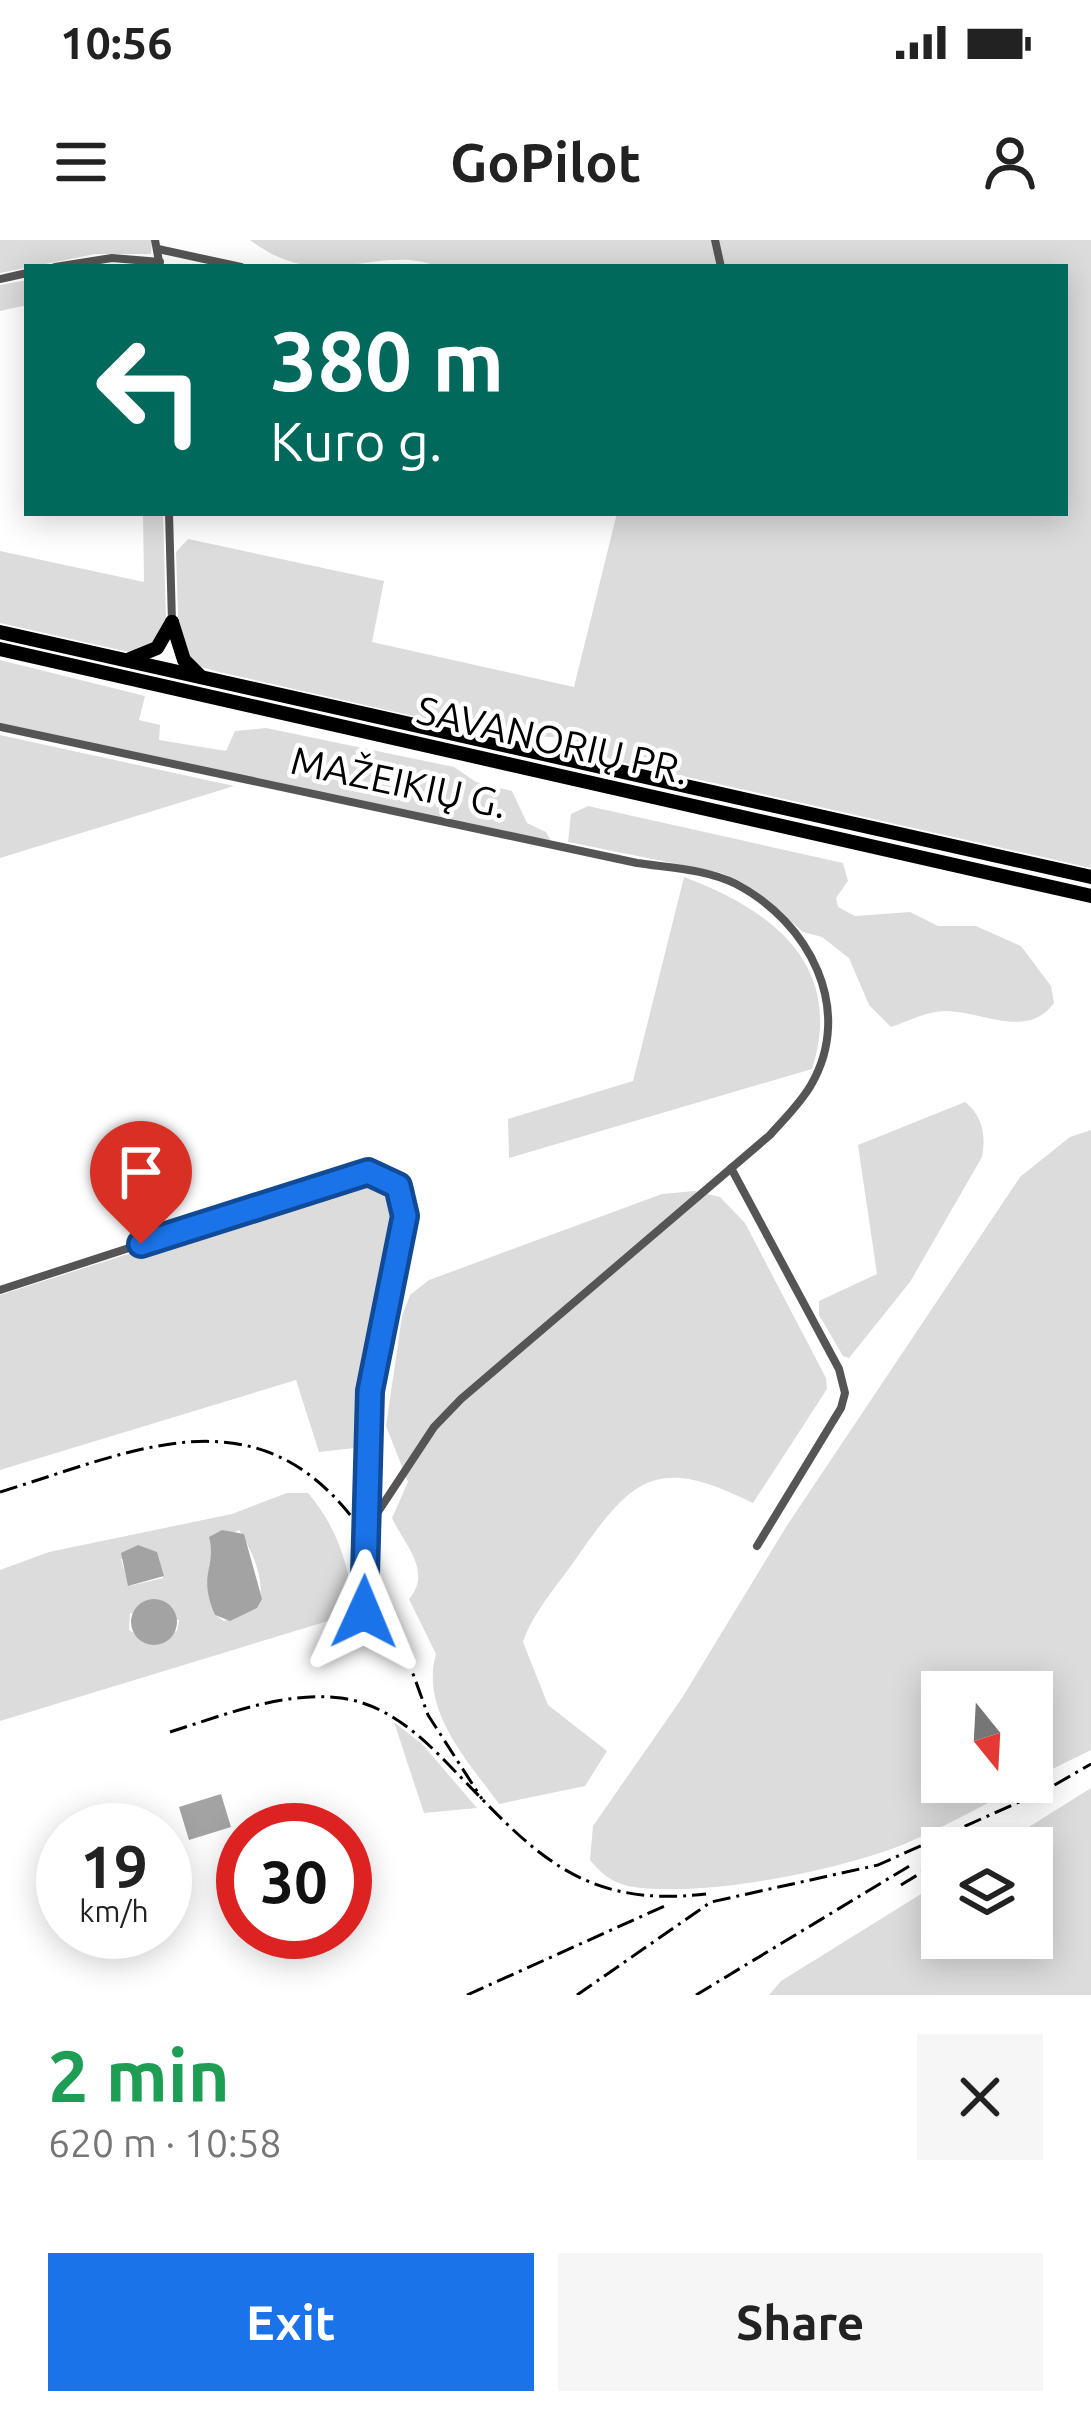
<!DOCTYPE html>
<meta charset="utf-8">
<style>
body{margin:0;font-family:Ubuntu,sans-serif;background:#f6f6f6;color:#222;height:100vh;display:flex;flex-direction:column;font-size:45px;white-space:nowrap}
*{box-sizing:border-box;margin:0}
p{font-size:39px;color:#767676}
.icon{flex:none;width:66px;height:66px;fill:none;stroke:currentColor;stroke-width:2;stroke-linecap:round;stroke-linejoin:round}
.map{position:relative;height:1755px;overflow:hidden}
.side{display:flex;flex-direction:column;background:#fff;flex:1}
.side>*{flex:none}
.hud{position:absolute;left:24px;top:24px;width:1044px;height:252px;border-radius:0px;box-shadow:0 6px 30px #0003;background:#00695c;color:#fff;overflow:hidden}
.needle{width:78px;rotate:162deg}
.tools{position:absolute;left:921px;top:1431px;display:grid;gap:24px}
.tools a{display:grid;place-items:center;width:132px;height:132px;border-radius:0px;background:#fff;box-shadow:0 6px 30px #0003;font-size:60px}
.speed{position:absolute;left:36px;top:1563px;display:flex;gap:24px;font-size:60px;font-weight:700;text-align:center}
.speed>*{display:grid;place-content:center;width:156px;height:156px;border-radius:50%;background:#fff;box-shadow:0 6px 30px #0003;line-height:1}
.speed small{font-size:30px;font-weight:400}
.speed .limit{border:18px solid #d22;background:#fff;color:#111}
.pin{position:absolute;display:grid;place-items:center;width:102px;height:102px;color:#fff;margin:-123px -51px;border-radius:50% 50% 50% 0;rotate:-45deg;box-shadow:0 0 12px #0007}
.pin .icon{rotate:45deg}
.me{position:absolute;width:132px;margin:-66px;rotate:1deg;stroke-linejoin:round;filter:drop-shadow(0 0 9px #0008)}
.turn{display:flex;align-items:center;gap:42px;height:252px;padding:0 48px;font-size:54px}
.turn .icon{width:156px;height:156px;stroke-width:2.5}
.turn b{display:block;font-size:84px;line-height:102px}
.round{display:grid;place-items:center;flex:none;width:126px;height:126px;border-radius:0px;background:#f6f6f6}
.summary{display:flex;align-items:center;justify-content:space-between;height:204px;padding:0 48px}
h1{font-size:72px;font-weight:700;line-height:90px;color:#1e9e55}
.action{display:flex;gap:24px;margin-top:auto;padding:24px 48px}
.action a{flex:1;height:138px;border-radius:0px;background:#1a73e8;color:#fff;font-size:48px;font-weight:700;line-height:138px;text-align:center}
.action a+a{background:#f6f6f6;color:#222}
.status{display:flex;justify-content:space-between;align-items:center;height:84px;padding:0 60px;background:#fff;direction:ltr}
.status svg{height:33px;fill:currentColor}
header{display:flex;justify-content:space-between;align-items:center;height:156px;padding:0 48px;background:#fff;font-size:54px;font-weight:700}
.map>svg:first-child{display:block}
.green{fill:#dcdcdc;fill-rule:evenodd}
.water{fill:#a3a3a3}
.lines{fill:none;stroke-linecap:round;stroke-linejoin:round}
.minor{stroke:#555;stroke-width:8}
.trunk{stroke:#000;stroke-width:14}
.rail{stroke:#000;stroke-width:3;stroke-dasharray:18 6 3 6;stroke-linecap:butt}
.route-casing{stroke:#114b97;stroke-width:30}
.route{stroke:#1a73e8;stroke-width:21}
.labels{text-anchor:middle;stroke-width:9;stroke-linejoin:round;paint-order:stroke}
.street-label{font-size:39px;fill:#000;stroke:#fff}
</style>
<div class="status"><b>10:56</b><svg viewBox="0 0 49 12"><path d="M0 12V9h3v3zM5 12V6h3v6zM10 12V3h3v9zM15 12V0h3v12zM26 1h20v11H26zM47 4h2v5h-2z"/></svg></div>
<header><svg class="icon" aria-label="menu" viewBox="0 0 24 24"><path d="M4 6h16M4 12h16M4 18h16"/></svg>GoPilot<svg class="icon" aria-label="person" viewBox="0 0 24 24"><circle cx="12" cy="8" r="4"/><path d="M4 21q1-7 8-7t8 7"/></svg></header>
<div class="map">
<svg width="1091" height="1755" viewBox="0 0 1091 1755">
<rect width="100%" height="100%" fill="#fff"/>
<g class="green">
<path d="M0,0H152L151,14H95L0,33Z"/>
<path d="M250,0H1091V628L616,521L553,497L498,495L219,432L195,425L179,403L176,312L188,299L384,341L372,402L574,447L617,273H1065V27H439C374,1 326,57 250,0Z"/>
<path d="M27,40V65L0,71V45Z"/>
<path d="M143,273H163L166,382L155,404L129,412L0,383V311L144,342Z"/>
<path d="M0,420L145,456L139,480L160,485L159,500L226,511L235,491L266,488L454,527L476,542L512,551L527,583L546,592L551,601L0,484Z"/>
<path d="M0,495L234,546L0,618Z"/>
<path d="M588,566L843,623L848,641L836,658L838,667L855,676L910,672L938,686H976L1021,706L1051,746L1054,763C1027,800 981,771 946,771C928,771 908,781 891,787L869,765L849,718L822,697L803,692L753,649L722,633L568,602L571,574Z"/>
<path d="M684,637C773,670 845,726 812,829L509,918L508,879L633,841Z"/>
<path d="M965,862C983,876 986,896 982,917L910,1042L849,1118L843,1116L819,1075V1061L877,1034L858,905Z"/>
<path d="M1091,890V1510L1032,1539V1452H942V1542H1027C986,1564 945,1587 902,1605C837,1631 697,1659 628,1646C611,1642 601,1633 590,1620L593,1586L682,1458L786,1287L1020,937L1070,897Z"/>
<path d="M365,938L391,945L400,970L355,1208L319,1212L296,1140L0,1230V1055Z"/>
<path d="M695,951L720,957L745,983L826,1138L827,1149L753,1263C654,1213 631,1239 573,1323C555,1348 533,1373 523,1402L548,1465L607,1511L585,1546L499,1564C467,1520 420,1470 436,1414L409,1359C433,1331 404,1304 392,1278L408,1242L386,1186L402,1076L410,1055L429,1040L662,954Z"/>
<path d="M287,1253H308C337,1287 353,1331 351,1374L0,1481V1330L49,1312L232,1274ZM239,1290C252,1310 268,1345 257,1368L224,1381L215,1375C206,1338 201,1310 239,1290ZM121,1319H159L163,1338L129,1346ZM130,1373L179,1380L177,1391L152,1403L129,1390Z"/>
<path d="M394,1482L423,1505L477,1568L424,1573Z"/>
<path d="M1091,1548V1755H769L781,1741L942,1641V1698H1032V1608H995Z"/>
</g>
<g class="water">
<path d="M222,1290L244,1294L262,1359L257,1368L230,1381L215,1375C197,1333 217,1328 209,1297Z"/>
<path d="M138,1305L157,1312L164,1336L128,1346L121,1313Z"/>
<circle cx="154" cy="1382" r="23"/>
<path d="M221,1554L231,1587L189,1600L179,1567Z"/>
</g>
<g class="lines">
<g class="minor">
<path d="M155,0L160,27"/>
<path d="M715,0L721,27"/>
<path d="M158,9L241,27"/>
<path d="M55,27L112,18L160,22"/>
<path d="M0,39L27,33"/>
<path d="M169,273L172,382"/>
<path d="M0,487L637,623C670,628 706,629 736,644C809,682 855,769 811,845C800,864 784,879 770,895L461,1159L434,1187L366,1290"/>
<path d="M731,928L839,1129L845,1153L841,1168L757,1306"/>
<path d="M0,1050L350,936C384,928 404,940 405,977L371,1151L364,1372"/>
</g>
<g class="trunk">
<path d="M172,382L184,420L201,437"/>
<path d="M0,392L1091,637"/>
<path d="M0,409L1091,656"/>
<path d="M130,419L157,408L172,382"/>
</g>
<g class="rail">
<path d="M0,1252C135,1211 259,1147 360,1288L428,1475L482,1559"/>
<path d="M170,1492C224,1475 283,1451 341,1458C385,1464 418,1493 448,1524C531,1609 577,1669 706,1654"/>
<path d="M901,1645L942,1620"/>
<path d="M467,1755L669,1664"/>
<path d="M577,1755L711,1662L878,1625L1046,1550L1091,1524"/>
<path d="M696,1755L911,1625"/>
</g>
</g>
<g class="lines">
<defs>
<path id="route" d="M141,1004L368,932L398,946L405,976L370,1151L364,1372"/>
</defs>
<use href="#route" class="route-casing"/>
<use href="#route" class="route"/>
</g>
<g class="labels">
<g class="street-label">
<text transform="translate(553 500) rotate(13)" y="14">SAVANORIŲ PR.</text>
<text transform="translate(399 542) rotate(12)" y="14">MAŽEIKIŲ G.</text>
</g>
</g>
</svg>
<div class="tools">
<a><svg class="needle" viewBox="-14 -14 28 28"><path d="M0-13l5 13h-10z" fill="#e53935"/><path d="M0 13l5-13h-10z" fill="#767676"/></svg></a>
<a><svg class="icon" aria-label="layers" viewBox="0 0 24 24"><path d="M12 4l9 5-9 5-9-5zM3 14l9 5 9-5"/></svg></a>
</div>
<div class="speed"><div>19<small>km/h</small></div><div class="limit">30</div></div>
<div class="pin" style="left:141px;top:1004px;background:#d93025"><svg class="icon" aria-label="arrive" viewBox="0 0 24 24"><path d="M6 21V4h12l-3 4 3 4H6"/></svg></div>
<svg class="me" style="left:364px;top:1372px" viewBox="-20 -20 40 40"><path d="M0-17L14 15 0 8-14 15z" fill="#1a73e8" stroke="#fff" stroke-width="4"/></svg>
<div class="hud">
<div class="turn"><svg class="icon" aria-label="left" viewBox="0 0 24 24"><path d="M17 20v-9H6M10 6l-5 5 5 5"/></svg><div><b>380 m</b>Kuro g.</div></div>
</div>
</div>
<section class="side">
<div class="summary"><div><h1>2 min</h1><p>620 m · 10:58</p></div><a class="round"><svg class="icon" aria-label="close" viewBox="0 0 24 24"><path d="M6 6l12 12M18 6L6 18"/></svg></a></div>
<div class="action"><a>Exit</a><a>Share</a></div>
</section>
